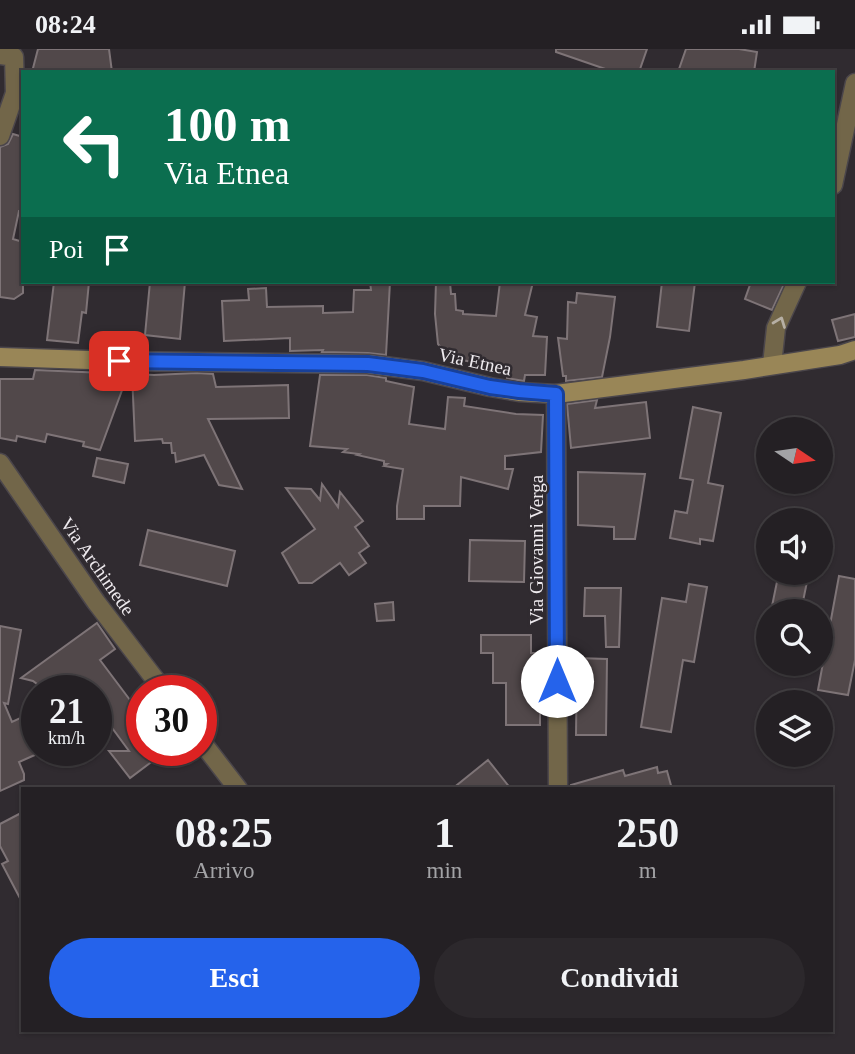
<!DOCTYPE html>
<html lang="it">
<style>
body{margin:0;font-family:Georgia,serif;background:#2c282c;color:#f1f3f6;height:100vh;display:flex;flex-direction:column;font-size:26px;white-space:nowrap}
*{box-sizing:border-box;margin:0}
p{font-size:23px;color:#a3a3a6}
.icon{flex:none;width:38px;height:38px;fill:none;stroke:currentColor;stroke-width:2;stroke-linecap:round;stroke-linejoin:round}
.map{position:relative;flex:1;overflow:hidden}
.details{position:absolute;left:21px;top:738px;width:812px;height:245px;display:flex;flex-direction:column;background:#242024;border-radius:0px;box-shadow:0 2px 5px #0004,0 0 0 2px #413e41}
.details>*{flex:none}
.guide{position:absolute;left:21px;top:21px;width:814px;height:214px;border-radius:0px;box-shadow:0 2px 5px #0004,0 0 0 2px #413e41;background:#0b6e4f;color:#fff;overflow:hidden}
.needle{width:46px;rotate:103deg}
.buttons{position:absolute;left:756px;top:368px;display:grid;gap:14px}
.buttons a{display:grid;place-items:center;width:77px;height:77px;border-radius:50%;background:#242024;box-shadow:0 2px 5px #0004,0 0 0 2px #413e41;font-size:35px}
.speed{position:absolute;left:21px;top:626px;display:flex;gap:14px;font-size:35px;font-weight:700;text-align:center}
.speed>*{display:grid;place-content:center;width:91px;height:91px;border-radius:50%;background:#242024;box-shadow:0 2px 5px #0004,0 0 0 2px #413e41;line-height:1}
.speed small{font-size:18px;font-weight:400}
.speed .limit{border:10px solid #d22;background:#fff;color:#111}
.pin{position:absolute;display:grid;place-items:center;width:60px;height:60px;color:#fff;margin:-30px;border-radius:14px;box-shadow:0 4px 10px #0006}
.me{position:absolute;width:77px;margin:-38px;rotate:0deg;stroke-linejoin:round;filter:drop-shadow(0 0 5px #0008)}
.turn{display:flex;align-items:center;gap:24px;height:147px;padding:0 28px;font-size:32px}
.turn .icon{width:91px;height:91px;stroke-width:2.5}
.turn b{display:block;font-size:49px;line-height:60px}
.then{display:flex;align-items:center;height:66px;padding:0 28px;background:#0003;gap:14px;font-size:26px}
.eta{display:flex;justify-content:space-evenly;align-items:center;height:119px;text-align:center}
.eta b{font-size:42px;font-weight:800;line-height:49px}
.cta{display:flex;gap:14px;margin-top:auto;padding:14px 28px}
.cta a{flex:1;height:80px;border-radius:42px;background:#2563eb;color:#fff;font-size:28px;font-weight:800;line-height:80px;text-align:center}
.cta a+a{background:#2c282c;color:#f1f3f6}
.status{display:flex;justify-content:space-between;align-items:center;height:49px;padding:0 35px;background:#242024;direction:ltr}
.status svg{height:19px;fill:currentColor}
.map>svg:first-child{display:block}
.building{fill:#51484a;stroke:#7e7477;stroke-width:2}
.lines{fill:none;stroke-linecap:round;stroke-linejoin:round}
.street-casing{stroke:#4b464b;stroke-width:21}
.secondary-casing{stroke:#4b464b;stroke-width:21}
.street{stroke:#726649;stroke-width:18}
.secondary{stroke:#998657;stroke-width:18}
.oneway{stroke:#b6afa4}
.route-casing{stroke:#184099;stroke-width:18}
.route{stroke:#2563eb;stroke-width:12}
.labels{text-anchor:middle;stroke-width:5;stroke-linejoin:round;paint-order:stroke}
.street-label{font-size:19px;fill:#eeeaee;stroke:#302b30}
</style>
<div class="status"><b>08:24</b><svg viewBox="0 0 49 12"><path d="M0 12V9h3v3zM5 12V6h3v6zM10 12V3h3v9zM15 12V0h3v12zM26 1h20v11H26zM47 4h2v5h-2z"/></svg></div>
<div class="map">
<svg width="855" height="1005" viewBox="0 0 855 1005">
<rect width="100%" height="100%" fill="#302b30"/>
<g class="building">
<path d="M38,0H109L112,23H32Z"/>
<path d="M556,0H647L639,23H614L556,3Z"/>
<path d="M686,0H739L757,3L754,23H678Z"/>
<path d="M13,85L23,88V162H19L13,190L23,193V244L14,250L0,248V98L8,95Z"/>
<path d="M54,233H89L86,264L82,263L78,294L47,291Z"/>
<path d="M150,233H185L180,290L145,286Z"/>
<path d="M370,233H390L386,306L368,304L322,303L323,301L290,302V289L224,292L222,252L249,251L248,240L266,239L267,258L323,257V264L353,263L354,241H371Z"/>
<path d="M436,233H450L451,245H455L456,261L463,262V265L496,267L500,233H533L525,266L537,268L533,287L547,288L545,326H525L524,332L507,329L508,321L449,308L438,295L435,265Z"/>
<path d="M662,233H695L689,282L657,278Z"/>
<path d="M751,233H785L772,261L745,250Z"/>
<path d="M577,244L615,248L610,288L602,328L566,332V327H563L558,289L567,290L568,253L576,254Z"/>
<path d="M855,265V288L838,292L832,271Z"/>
<path d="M35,321L128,325L100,401L83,397L84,393L47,385L45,393L17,387L16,392L0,389V330H33Z"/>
<path d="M197,324L213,325L216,338L288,336L289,369L208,370L242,440L219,436L204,406L176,413L175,404H172L171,394H163L162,390L135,392L132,325L154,326Z"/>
<path d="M320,326H367L386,329V332L414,338L409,375L445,380L448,348L465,349L464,357L516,365L543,366L541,403L505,407V420H513L508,440L461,428L460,457H424V470H397V457L403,420L384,417L387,415H384V412L357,406L359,405L343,403L347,400L310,397Z"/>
<path d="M597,351L595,359L646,353L650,389L571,399L567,355Z"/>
<path d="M693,358L721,364L708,434L723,437L713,492L700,490V495L670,489L675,462L687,464L693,431L680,429Z"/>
<path d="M97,409L128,415L124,434L93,427Z"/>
<path d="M578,423L645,425L635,490H614V478L578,476Z"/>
<path d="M322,435L338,458L340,443L363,472L355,478L369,497L359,504L366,514L349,526L340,514L312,534H299L282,504L315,480L286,439L311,440L320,451Z"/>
<path d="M148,481L235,502L227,537L140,516Z"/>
<path d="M470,491L525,492L524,533L469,532Z"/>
<path d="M779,523H809L801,562H771Z"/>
<path d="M839,527L855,530V611L848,646L818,641Z"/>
<path d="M689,535L707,538L694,613L683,611L671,683L641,678L662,549L686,553Z"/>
<path d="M585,539H621L619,598H606L605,567H584Z"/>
<path d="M393,553L394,571L377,572L375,555Z"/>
<path d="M97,574L115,600L100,611L142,667V702H166L130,729L109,702H129L96,657V642H46L33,632L21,629Z"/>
<path d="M0,577L21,581L8,655L4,654L12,673L31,664L37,677V705L19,713L24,725V731L0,742Z"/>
<path d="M481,586H531V604H545V634H540V676H506V634H493V604H481Z"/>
<path d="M577,609L607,610L606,686H576Z"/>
<path d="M488,711L511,740H452Z"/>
<path d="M657,718L658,724L667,722L672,740H571V736L623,721L625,727Z"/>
<path d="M23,763V855L2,815L8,812L0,797V775Z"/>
</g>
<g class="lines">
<defs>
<g id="street">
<path d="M0,6L14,8L15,44L0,87"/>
<path d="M833,136L855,34"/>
<path d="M772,316L776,279L797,233"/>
<path d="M556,345L558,740"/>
<path d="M0,414L96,553L164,642"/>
<path d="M201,692L238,740"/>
</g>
<path id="secondary" d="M0,308L119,312L368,315L423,322L490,338L519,343L556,345L744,321L840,306L855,301"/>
</defs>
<use href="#street" class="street-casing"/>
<use href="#secondary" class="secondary-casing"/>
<use href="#street" class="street"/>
<use href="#secondary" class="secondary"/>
</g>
<defs><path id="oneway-chevron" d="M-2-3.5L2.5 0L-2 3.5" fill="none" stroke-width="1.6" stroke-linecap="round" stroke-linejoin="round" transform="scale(1.75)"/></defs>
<use class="oneway" href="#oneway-chevron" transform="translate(780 273) rotate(-69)"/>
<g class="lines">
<defs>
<path id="route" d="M119,312L368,315L423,322L490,338L519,342L556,345L557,632"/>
</defs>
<use href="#route" class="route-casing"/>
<use href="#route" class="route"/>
</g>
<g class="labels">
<g class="street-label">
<text transform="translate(475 312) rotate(12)" y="7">Via Etnea</text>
<text transform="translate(536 501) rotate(-90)" y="7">Via Giovanni Verga</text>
<text transform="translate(98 517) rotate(55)" y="7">Via Archimede</text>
</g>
</g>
</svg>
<div class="buttons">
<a><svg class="needle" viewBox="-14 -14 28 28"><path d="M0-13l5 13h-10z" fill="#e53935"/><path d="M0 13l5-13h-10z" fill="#a3a3a6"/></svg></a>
<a><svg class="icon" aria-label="sound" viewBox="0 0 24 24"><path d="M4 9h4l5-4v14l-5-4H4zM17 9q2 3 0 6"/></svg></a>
<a><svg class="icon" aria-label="search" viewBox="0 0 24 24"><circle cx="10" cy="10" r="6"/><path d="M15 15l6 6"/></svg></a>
<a><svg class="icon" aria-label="layers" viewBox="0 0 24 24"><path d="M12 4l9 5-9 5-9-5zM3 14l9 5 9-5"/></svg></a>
</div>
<div class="speed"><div>21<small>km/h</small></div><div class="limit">30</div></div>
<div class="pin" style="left:119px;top:312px;background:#d93025"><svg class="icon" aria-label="arrive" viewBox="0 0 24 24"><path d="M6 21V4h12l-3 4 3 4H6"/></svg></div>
<svg class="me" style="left:557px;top:632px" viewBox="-20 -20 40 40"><circle r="19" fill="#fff"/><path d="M0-13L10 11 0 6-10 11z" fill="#2563eb"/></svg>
<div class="guide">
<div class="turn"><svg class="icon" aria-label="left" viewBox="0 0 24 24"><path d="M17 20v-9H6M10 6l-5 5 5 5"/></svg><div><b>100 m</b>Via Etnea</div></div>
<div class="then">Poi<svg class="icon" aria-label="arrive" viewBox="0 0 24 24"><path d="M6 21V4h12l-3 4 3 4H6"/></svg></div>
</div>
<section class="details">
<div class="eta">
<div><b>08:25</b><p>Arrivo</p></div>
<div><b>1</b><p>min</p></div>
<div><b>250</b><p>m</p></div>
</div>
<div class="cta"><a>Esci</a><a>Condividi</a></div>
</section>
</div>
